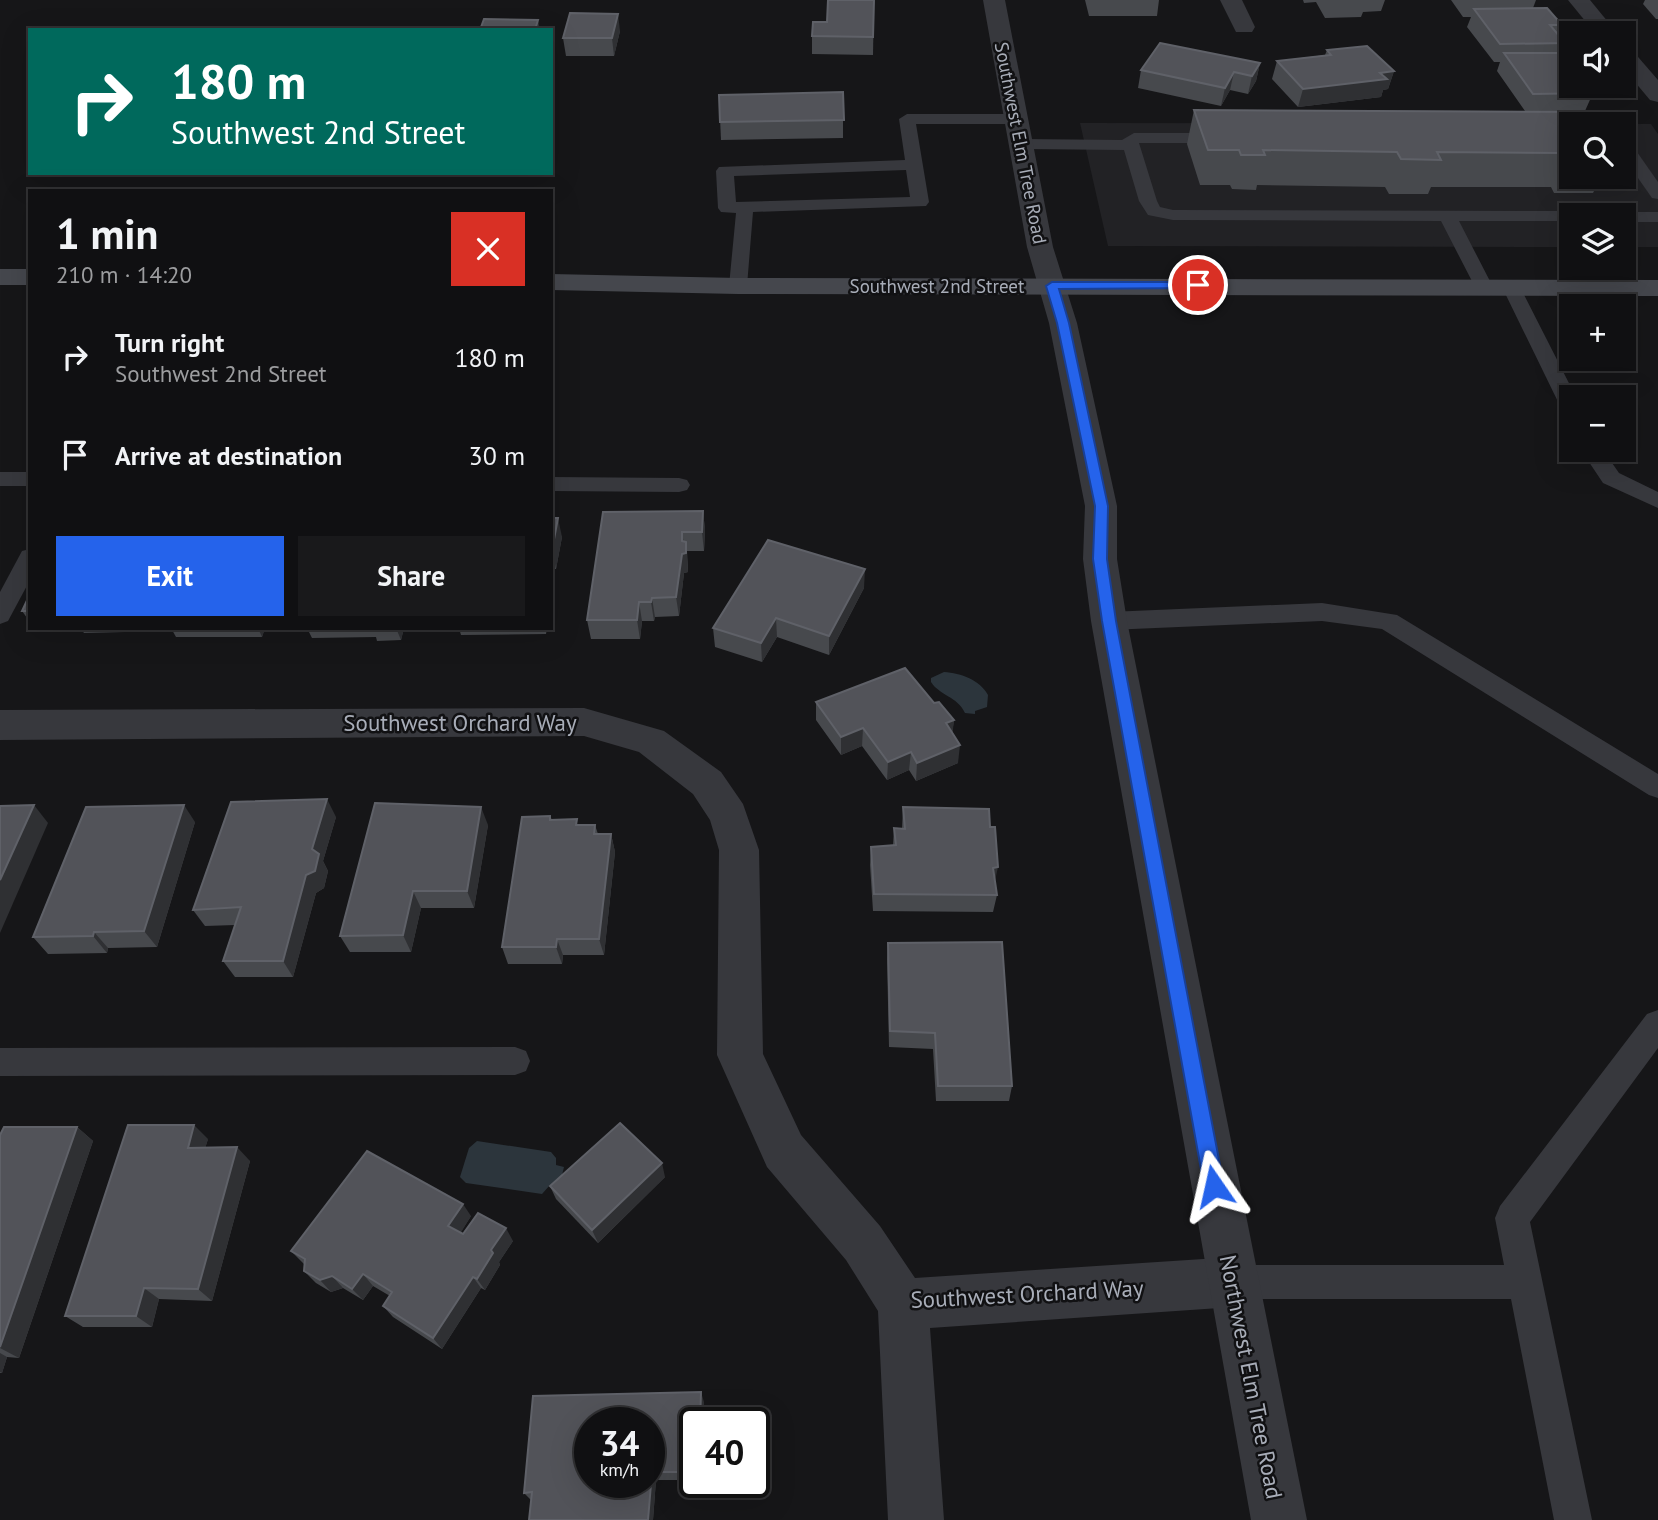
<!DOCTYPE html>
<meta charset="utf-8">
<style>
body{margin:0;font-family:"PT Sans",sans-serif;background:#19191b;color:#f1f3f6;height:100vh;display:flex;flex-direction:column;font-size:26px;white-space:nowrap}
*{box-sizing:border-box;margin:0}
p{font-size:23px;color:#9c9d9f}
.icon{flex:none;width:38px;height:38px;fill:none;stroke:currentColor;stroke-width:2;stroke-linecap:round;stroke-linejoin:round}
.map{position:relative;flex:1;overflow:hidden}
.panel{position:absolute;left:28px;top:189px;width:525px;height:441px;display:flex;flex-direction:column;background:#101012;border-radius:0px;box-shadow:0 7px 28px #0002,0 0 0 2px #303032}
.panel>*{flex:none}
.top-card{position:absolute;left:28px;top:28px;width:525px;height:147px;border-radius:0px;box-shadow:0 7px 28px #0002,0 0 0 2px #303032;background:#00695c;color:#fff;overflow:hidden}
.tools{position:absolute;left:1559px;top:21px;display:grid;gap:14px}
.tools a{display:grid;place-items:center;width:77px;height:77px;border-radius:0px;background:#101012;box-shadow:0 7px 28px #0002,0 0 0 2px #303032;font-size:35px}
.speed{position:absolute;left:574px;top:1407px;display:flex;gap:14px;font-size:35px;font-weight:700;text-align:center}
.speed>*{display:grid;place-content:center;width:91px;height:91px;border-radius:50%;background:#101012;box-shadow:0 7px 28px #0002,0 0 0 2px #303032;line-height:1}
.speed small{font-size:18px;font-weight:400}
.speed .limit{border:4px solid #111;border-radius:10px;background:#fff;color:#111}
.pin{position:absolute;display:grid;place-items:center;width:60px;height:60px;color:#fff;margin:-30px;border:4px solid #fff;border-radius:50%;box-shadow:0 2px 7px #0007}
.me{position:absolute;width:77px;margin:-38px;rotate:349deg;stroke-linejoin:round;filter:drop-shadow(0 0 5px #0008)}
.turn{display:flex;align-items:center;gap:24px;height:147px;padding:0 28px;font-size:32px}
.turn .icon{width:91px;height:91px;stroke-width:2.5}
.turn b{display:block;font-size:49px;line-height:60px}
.round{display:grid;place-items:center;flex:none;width:74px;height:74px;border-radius:0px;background:#19191b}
.head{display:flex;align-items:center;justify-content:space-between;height:119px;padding:0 28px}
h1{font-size:42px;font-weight:800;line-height:52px}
.cta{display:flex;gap:14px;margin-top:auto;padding:14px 28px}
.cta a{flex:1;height:80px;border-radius:0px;background:#2563eb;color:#fff;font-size:28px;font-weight:800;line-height:80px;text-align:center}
.cta a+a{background:#19191b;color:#f1f3f6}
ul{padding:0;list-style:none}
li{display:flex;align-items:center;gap:21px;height:98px;padding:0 28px}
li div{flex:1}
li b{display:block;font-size:26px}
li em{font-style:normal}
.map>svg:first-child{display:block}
.built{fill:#222225}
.water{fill:#2c353c}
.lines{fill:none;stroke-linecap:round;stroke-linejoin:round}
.service{fill:#37383d;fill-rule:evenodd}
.minor{fill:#37383d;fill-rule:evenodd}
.tertiary{fill:#37383d;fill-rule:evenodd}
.secondary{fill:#45474d;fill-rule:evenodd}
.wall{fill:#47494d}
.shaded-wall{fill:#2f3033}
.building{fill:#525359;stroke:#5f6168;stroke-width:2;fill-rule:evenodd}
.route{fill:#2563eb;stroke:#184099;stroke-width:2}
.labels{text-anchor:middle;stroke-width:5;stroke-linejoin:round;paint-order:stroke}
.far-street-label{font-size:19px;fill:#a8adb8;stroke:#111113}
.street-label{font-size:23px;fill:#a8adb8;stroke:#111113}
</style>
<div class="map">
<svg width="1658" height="1520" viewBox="0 0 1658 1520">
<rect width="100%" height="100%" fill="#161618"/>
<path class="built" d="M1080,123L1605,124H1572V177H1624V124H1651L1658,134V247H1624V215H1572L1571,247L1108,246Z"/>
<g class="water">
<path d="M944,672C961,673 980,680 988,695L987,707L975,711V714L965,713C957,696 940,696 931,682V678Z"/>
<path d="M477,1141L551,1152L556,1158V1165L564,1167L559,1187L550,1185L542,1194L466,1183L460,1177L469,1148Z"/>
</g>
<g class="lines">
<g class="service">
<path d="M907,114H1018L1026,119L1018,124H916L929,202L926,206L753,212L747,286L738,292L731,290L729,286L736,213L721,212L718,208L716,171L719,167L905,160L899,119ZM906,170L910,197L736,202L734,176Z"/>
<path d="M1134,133H1223L1231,138L1223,143H1139L1157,201L1160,207L1173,210L1572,211L1580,215H1572V221H1459L1493,287L1484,293L1475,287L1441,221L1173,220L1148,215L1139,201L1124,150L1022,149L1014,144L1022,139L1122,140Z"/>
<path d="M1624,141L1630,142L1658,182V199L1652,198L1624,158Z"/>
<path d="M1624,212H1658V222H1624V215H1616Z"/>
<path d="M1511,281L1520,287L1576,397H1572V416L1565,415L1562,410L1502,287Z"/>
<path d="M1581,450H1603L1619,473L1658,492V508L1603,483Z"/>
<rect x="0" y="472" width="30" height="14"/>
<path d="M551,477L679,478L687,480L690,485L687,490L679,492L551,491Z"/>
<path d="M30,549V580L8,621L0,624V592L22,551Z"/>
<path d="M1322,603L1397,615L1658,774V798L1649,795L1382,629L1322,621L1109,630L1100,627L1097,621L1100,615L1109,612Z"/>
<path d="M1658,1010V1048L1530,1222L1592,1520H1554L1511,1299H1234L1222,1294L1217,1282L1222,1270L1234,1265H1504L1495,1218L1500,1206L1647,1014Z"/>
<path d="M515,1047L526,1051L530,1061L526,1071L515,1075L0,1076V1048Z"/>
</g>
<g class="minor">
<path d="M1220,0H1242L1255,27L1252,32H1236Z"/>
<path d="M1568,0H1590L1617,33H1595Z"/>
<path d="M1624,48L1632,50L1658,80V102L1650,100L1624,69Z"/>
<path d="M584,708L664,731L721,772L743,804L759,850L763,1054L801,1135L880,1226L915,1278L1234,1257L1252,1264L1259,1282L1252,1300L1234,1307L930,1328L944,1520H888L878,1311L846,1260L767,1167L717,1055L719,850L710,820L693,794L639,752L584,736L0,740V710Z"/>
</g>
<path class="tertiary" d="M983,0H1005L1053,247L1077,323L1117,506V559L1127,621L1307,1520H1251L1091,621L1083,559L1085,506L1049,323L1027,247Z"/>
<g class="secondary">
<rect x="0" y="269" width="30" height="16"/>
<path d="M551,274L738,278L1658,280V296L738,294L551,290Z"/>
</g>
</g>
<g class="wall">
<path d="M874,0L873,55L812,54V36L827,22Z"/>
<path d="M1085,0H1159L1157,16H1089Z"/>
<path d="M1303,0H1385L1381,11L1363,12L1361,17L1325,18L1316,2L1304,3Z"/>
<path d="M1451,0H1536L1533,8L1562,25L1558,34L1565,43L1561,53L1572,86L1593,93L1585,111L1572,124V177H1616L1611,187H1596L1593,193H1554L1551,187H1431L1428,194H1389L1385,187L1257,185L1256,190L1232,189L1230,185H1200L1187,144L1194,110L1525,111L1497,71L1500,62H1494L1467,27L1471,17H1463Z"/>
<path d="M1645,0H1658V19H1656L1643,4Z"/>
<path d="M620,31L614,56H566L563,38Z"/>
<path d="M1327,50L1394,71L1388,89L1383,90L1381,97L1298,107L1272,79L1277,61L1325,55Z"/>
<path d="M1260,63L1256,81L1248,94L1230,90L1221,106L1138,88L1141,70Z"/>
<path d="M843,92V138L721,140L719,95Z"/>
<path d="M703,511L705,530L704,551H687L688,572L684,573L679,616L655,617L654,621H642L640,639H591L587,620Z"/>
<path d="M551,518L562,537L556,569H552L555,580L551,602Z"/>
<path d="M864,588L829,655L777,637L762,662L715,647L713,628Z"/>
<path d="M30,594V622L22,611Z"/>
<path d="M34,628H126L125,632L84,633L81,629L35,630Z"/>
<path d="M171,628H265L262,637H176Z"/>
<path d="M307,628H404L401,640L377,641L376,637L312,638Z"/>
<path d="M459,628H547L546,634L461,635Z"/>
<path d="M816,702L934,703L954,720L952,733L958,763L916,781L909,770L887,780L862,746L841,755L816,720Z"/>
<path d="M903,807L995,882L997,895L993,912L873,911L870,865L871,847L893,845L894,828H902Z"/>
<path d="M550,816L552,820L578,825H595L598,834H611L615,852L604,955H563L562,964H508L502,947Z"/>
<path d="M336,817L323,861L328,871L324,888L316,893L293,977H235L223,961L235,925L205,926L193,910Z"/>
<path d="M195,822L157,947L108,948L107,953L48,954L33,937Z"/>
<path d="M488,825L474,908H421L411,952H350L340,936Z"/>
<path d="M888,943L1012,1086L1009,1101H936L933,1049L889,1047L887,959Z"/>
<path d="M77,1127L93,1141L19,1358L7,1357L2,1373H0V1135Z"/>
<path d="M208,1139L205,1148L250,1161L212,1301L159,1299L152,1327H83L65,1316Z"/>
<path d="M665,1177L598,1243L556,1199L550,1186Z"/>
<path d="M471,1216L460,1233L463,1234L513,1241L499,1262L500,1265L485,1290L481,1288L442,1349L393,1317L383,1306L390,1296L373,1286L363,1300L343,1288L331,1292L316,1283L304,1271V1264L291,1251Z"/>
<path d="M704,1402L695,1423V1480H656L653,1520H529L531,1500L524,1493Z"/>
</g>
<g class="shaded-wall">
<path d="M618,14L620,31L614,56L612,38Z"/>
<path d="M538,20L540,30H535Z"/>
<path d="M1260,63L1256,81L1248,94L1252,76Z"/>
<path d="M1394,71L1388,89L1383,90L1381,97L1298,107L1303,89L1380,73Z"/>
<path d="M1234,72L1230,90L1221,106L1225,88Z"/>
<path d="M703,511L705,530L704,551L702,532Z"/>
<path d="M558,518L562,537L556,569L552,550Z"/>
<path d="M682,532L685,551L686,542L688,572L684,573L679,616L676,597Z"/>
<path d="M551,564L555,580L551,602Z"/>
<path d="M865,569L864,588L829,655V636Z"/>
<path d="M652,598L655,617L654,621L651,602Z"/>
<path d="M639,602L642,621L640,639L637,620Z"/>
<path d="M776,618L777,637L762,662L761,643Z"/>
<path d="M258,628H265L262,637Z"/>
<path d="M396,628H404L401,640Z"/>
<path d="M954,720L952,738L946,723Z"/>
<path d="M863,728L862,746L841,755V737Z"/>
<path d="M960,745L958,763L916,781L917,763Z"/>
<path d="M911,752L909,770L887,780L888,762Z"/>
<path d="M327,799L336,817L323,861L328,871L324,888L316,893L293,977L283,961L312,849Z"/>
<path d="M34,805L48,823L0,933V880Z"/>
<path d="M184,805L195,822L157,947L144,931Z"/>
<path d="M481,807L488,825L474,908L467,891Z"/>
<path d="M611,834L615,852L604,955L599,939Z"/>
<path d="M998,867L994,885L993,868Z"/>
<path d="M413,891L421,908L411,952L403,935Z"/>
<path d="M94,932L108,948L107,953L93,936Z"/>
<path d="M557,939L563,955L562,964L556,947Z"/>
<path d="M194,1125L208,1139L201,1162L188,1148Z"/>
<path d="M77,1127L93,1141L19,1358L0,1348Z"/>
<path d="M237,1147L250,1161L212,1301L198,1289Z"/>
<path d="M662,1163L665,1177L598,1243L592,1230Z"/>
<path d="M463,1204L471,1216L457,1239L448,1226Z"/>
<path d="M506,1228L513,1241L499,1262L500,1265L485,1290L477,1279L491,1250Z"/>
<path d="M363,1274L373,1286L363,1300L352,1289Z"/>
<path d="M332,1276L343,1288L331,1292L320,1280Z"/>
<path d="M473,1277L481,1288L442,1349L433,1338Z"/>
<path d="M144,1288L159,1299L152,1327L136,1316Z"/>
<path d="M0,1353L7,1357L2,1373L0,1372Z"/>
<path d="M701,1392L704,1402V1423H700Z"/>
<path d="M652,1472L656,1480L653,1520H648Z"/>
</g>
<g class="building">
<path d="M828,0H874L873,37L812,36L813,22H827Z"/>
<path d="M1547,8L1562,25H1550L1565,43L1500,44L1474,9Z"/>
<path d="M570,13L618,14L612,38H563Z"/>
<path d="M484,19L538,20L535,30H480Z"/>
<path d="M1160,43L1260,63L1252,76L1234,72L1225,88L1141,70Z"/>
<path d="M1367,46L1394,71L1380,73L1387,79L1303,89L1277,61L1331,55L1327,50Z"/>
<path d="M1504,53H1572V86H1587L1593,93L1533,94Z"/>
<path d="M843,92L844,120L720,122L719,95Z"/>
<path d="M1194,110L1599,112L1607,124H1572V158H1570L1566,153L1437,152L1441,160L1401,159L1397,152L1263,150L1265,155H1241L1239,150H1208Z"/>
<path d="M703,511L702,532H682V541L686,542V553L682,554L676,597L652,598L651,602H639L637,620H587L603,512Z"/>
<path d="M551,518H558L552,550H551Z"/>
<path d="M768,540L865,569L829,636L776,618L761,643L713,628Z"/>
<path d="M30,594V611H22Z"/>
<path d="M905,668L934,703L939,702L954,720L946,723L960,745L917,763L911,752L888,762L863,728L841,737L816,702Z"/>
<path d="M327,799L312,849L319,854L315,871L306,875L283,961H223L241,907L193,910L231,802Z"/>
<path d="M375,803L481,807L467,891H413L403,935L340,936Z"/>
<path d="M34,805L0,880V806Z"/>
<path d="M184,805L144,931L94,932L93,936L33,937L86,807Z"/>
<path d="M903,807L989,809L990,827H995L998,867L993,868L997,895L874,894L871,847L896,845L894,828L905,829Z"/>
<path d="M550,816V820L577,819L576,825H595L594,834H611L599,939H557L556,947H502L522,817Z"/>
<path d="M1002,942L1012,1086H938L935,1033L890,1031L888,943Z"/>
<path d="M620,1123L662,1163L592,1230L550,1186Z"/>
<path d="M128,1125H194L188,1148L237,1147L198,1289L144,1288L136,1316H65Z"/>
<path d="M4,1127H77L0,1347V1135Z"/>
<path d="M367,1151L463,1204L448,1226L463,1234L478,1213L506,1228L491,1250L493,1253L477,1279L473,1277L433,1338L383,1306L392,1292L363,1274L352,1289L332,1276L320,1280L304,1271L305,1259L291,1251Z"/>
<path d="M701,1392L700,1423H695V1472H652L648,1520H529L532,1492L524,1493L533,1396ZM590,1423H649V1482H590Z"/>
</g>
<path class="route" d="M1198,282L1204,285L1202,288L1059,289L1069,323L1108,506L1107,559L1116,621L1224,1186L1221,1193L1214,1196L1207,1193L1204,1186L1102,621L1093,559L1095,506L1057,323L1046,286L1052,282Z"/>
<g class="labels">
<g class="far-street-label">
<text transform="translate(1021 143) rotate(79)" y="7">Southwest Elm Tree Road</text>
<text x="937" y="293">Southwest 2nd Street</text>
</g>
<g class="street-label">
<text x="460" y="731">Southwest Orchard Way</text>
<text transform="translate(1027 1294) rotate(-3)" y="8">Southwest Orchard Way</text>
<text transform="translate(1251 1377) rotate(79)" y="8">Northwest Elm Tree Road</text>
</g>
</g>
</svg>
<div class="tools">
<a><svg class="icon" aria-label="sound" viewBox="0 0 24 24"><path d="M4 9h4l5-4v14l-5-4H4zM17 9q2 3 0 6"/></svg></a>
<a><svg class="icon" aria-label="search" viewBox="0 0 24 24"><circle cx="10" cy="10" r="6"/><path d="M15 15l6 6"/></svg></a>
<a><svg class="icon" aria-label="layers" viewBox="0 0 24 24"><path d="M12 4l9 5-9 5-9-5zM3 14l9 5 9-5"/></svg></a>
<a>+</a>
<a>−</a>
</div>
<div class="speed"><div>34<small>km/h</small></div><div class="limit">40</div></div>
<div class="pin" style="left:1198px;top:285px;background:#d93025"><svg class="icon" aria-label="arrive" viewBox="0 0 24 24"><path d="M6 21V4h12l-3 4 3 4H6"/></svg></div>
<svg class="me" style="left:1214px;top:1186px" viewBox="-20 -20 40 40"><path d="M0-17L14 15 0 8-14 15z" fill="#2563eb" stroke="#fff" stroke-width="4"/></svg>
<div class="top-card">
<div class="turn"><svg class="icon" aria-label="right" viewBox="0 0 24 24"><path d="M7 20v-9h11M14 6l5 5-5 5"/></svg><div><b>180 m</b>Southwest 2nd Street</div></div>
</div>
<section class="panel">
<div class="head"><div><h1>1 min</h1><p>210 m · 14:20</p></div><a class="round" style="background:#d93025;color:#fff"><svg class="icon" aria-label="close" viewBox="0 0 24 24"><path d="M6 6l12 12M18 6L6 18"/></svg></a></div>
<ul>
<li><svg class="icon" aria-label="right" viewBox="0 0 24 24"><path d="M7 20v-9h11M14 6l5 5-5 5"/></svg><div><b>Turn right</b><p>Southwest 2nd Street</p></div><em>180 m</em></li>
<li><svg class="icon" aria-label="arrive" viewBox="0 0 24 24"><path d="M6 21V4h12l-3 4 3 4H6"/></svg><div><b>Arrive at destination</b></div><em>30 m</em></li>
</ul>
<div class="cta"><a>Exit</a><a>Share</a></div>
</section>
</div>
